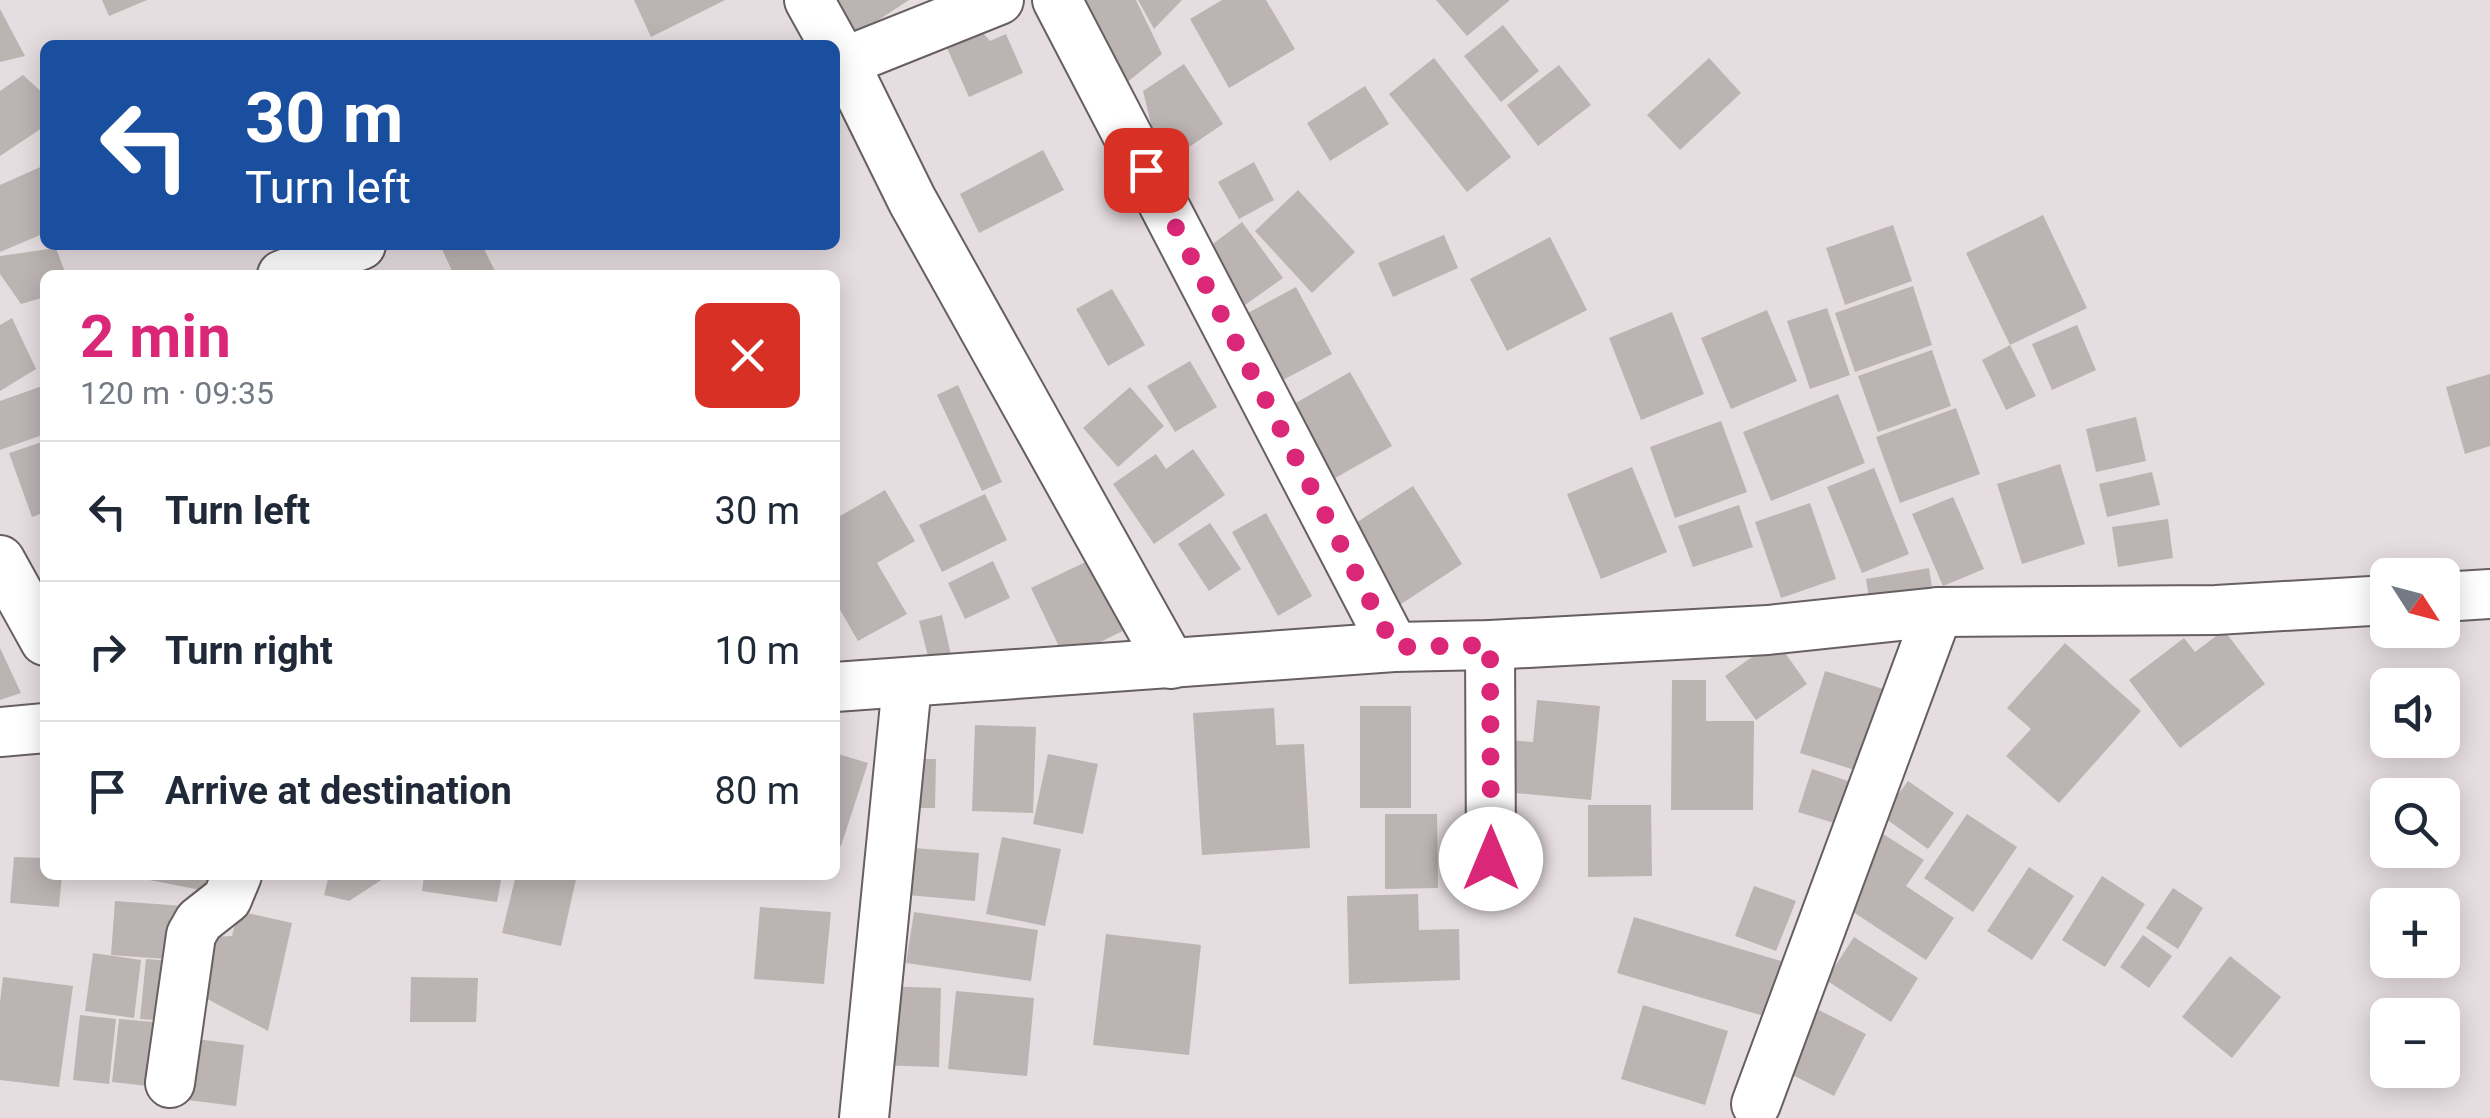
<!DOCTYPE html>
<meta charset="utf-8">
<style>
body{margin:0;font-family:Roboto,sans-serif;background:#f6f6f7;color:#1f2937;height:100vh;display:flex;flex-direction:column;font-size:38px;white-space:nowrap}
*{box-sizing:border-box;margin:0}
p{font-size:32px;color:#747a83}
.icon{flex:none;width:55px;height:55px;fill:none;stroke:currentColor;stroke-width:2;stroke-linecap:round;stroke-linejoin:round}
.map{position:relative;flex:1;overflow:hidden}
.side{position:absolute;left:40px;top:270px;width:800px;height:610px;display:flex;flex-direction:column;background:#fff;border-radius:15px;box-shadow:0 5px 25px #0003}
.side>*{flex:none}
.top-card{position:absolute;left:40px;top:40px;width:800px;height:210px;border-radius:15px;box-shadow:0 5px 25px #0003;background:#1a4fa0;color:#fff;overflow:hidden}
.needle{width:65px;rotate:126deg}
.buttons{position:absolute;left:2370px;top:558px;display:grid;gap:20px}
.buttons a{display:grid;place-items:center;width:90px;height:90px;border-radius:15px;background:#fff;box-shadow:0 5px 25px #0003;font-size:50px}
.pin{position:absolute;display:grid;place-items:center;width:85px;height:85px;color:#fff;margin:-42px;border-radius:20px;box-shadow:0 5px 15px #0006}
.me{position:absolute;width:110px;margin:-55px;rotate:0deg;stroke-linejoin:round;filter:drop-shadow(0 0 8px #0008)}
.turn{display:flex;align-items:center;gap:35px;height:210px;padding:0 40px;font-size:45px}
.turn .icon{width:130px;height:130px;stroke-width:2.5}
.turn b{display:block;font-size:70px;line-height:85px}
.round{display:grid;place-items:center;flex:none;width:105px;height:105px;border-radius:15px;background:#f6f6f7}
.summary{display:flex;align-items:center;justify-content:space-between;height:170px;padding:0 40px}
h1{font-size:60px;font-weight:700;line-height:75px;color:#db2777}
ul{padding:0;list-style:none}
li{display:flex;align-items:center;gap:30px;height:140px;padding:0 40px;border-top:2px solid #e0e1e3}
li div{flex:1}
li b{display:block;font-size:38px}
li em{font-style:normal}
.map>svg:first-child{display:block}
.building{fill:#bcb3b3}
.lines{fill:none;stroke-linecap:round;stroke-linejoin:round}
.minor-casing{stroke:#675f61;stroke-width:52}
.minor{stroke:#fff;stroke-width:48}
.route{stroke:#db2777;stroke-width:18;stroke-dasharray:0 32.4}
</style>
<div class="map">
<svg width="2490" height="1118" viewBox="0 0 2490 1118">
<rect width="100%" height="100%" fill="#e6dde0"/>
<g class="building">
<path d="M102,0H147L109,16Z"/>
<path d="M634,0H725L651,37Z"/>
<path d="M830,0H909L854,36Z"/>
<path d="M1086,0H1136L1162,54L1109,97L1075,6Z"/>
<path d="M1138,0H1182L1154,29Z"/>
<path d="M1222,0H1266L1295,49L1229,88L1190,19Z"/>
<path d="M1436,0H1510L1467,36Z"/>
<path d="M0,9L25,56L0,62Z"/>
<path d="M974,23L990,41L1006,34L1023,73L969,97L942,37Z"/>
<path d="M1503,25L1539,71L1501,102L1464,56Z"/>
<path d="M1434,58L1511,157L1467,192L1389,94Z"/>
<path d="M1709,58L1741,93L1680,150L1647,115Z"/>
<path d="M1184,64L1223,124L1161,166L1143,91Z"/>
<path d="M1559,65L1591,105L1538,146L1507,105Z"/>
<path d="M23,75L45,95V126L0,156V91Z"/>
<path d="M1365,86L1389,124L1330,161L1307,123Z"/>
<path d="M1043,150L1064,190L979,233L960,194Z"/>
<path d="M1254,162L1274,200L1239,219L1218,182Z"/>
<path d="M45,165V233L0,252V185Z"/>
<path d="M1298,190L1355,252L1312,293L1255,231Z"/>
<path d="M2043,215L2087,308L2010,345L2036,396L2006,410L1982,360L2010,345L1966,253Z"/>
<path d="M1242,222L1283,278L1238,310L1198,255Z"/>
<path d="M1893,225L1912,281L1845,305L1826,248Z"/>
<path d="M1444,235L1458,268L1393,297L1378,263Z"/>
<path d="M1550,237L1587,310L1507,351L1470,279Z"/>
<path d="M440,245H482L497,275H454Z"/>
<path d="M56,248L66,275H45V297L21,304L0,274V256Z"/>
<path d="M1913,286L1932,345L1855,372L1835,313Z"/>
<path d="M1296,287L1332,354L1281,381L1246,314Z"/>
<path d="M1112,289L1145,345L1108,366L1076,309Z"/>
<path d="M1827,308L1850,375L1810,389L1787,321Z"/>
<path d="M1767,310L1797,381L1731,409L1701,338Z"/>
<path d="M1672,312L1704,394L1641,420L1609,338Z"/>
<path d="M12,318L36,369L0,391V325Z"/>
<path d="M2077,325L2096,370L2052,390L2032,344Z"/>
<path d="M1932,350L1951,406L1878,432L1858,376Z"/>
<path d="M1190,361L1217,407L1175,432L1147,386Z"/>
<path d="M1350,372L1392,446L1328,482L1287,408Z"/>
<path d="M2490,374V446L2465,454L2446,387Z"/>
<path d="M45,385V434L0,450V401Z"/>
<path d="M958,385L1002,482L982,491L937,395Z"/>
<path d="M1130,387L1164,426L1118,467L1083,428Z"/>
<path d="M1838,394L1865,463L1771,501L1743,432Z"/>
<path d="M1956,408L1980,474L1900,503L1876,437Z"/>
<path d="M2136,417L2146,461L2096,472L2086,429Z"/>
<path d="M1721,421L1747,492L1675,518L1650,447Z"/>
<path d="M45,441V512L32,517L9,453Z"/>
<path d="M1193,449L1225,495L1154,544L1113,484L1156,454L1166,469Z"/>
<path d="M2060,464L2085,544L2022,564L1997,484Z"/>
<path d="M1632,467L1667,552L1601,579L1567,494Z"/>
<path d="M1874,468L1909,554L1862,573L1827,487Z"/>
<path d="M2152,472L2160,505L2107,517L2099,484Z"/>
<path d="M1413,486L1462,564L1398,606L1348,528Z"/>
<path d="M885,490L915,541L877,563L907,614L858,641L835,601V519Z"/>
<path d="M985,494L1007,540L942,572L919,525Z"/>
<path d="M1953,497L1984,569L1943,586L1912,514Z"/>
<path d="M1810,503L1836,579L1781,598L1755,522Z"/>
<path d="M1739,505L1753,547L1693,567L1678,526Z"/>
<path d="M1266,513L1312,596L1278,616L1232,532Z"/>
<path d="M2168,519L2173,558L2118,567L2112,527Z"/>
<path d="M1210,523L1241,569L1209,591L1178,544Z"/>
<path d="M1094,558L1127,629L1065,659L1031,588Z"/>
<path d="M993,561L1010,598L965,619L948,583Z"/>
<path d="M1929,568L1933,595L1870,605L1866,579Z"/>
<path d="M942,615L951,655L929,660L919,621Z"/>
<path d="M2224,630L2265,684L2180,748L2129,680L2184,638L2195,652Z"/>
<path d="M1776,640L1807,684L1756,720L1725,676Z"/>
<path d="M2065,643L2141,711L2059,803L2006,756L2031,729L2007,708Z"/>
<path d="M0,648L21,693L0,700Z"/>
<path d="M1825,671L1893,692L1868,774L1800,753Z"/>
<path d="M1672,680H1706V721H1754L1753,810H1671Z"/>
<path d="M1537,700L1600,706L1591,800L1494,791L1499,739L1533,742Z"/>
<rect x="1360" y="706" width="51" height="102"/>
<path d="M1274,708L1276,745L1304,744L1310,848L1202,855L1193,713Z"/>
<path d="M975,725L1036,727L1033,813L972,811Z"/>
<path d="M835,753L868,763L841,846L835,845Z"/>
<path d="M1048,754L1098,764L1083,834L1033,824Z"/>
<path d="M909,759H936L935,808H907Z"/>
<path d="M1812,769L1857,784L1844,826L1798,812Z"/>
<path d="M1908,781L1954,813L1928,849L1882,816Z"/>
<path d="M1588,805H1651L1652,876L1588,877Z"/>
<path d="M1385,814H1437L1438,888L1385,889Z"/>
<path d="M1967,814L2017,847L1973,912L1924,878Z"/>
<path d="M1880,832L1924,860L1906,886L1954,918L1926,960L1835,900Z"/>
<path d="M1002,837L1061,849L1045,926L986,914Z"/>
<path d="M900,847L979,853L975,901L896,894Z"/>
<path d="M14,857L45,858V875H62L59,907L10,903Z"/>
<path d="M2029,867L2074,896L2032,960L1987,931Z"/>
<path d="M135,875H213L211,892L134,877Z"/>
<path d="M329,875H389L349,901L324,895Z"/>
<path d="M424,875H502L497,902L422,891Z"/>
<path d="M516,875H577L561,946L502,933Z"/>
<path d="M2102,876L2145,904L2105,967L2062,940Z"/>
<path d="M1754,886L1796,901L1776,951L1735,936Z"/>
<path d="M2173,888L2203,908L2178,949L2146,928Z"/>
<path d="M1418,894L1419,930L1459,929L1460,980L1349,984L1347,896Z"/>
<path d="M115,901L184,906L180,960L111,955Z"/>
<path d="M760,907L831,912L824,984L754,979Z"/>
<path d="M238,911L292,923L268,1031L194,992L208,937L232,936Z"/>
<path d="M914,912L1038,930L1031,981L906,963Z"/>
<path d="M1634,917L1791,964L1774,1019L1617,973Z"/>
<path d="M1106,934L1201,945L1189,1055L1093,1045Z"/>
<path d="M2143,935L2172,956L2149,988L2120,967Z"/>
<path d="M1854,937L1918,978L1891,1022L1826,980Z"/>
<path d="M93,953L141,960L134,1018L85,1011Z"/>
<path d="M2230,956L2281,997L2232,1058L2182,1017Z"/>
<path d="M146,959L174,961L168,1021L140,1019Z"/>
<path d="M3,977L73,986L59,1087L0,1080V1002Z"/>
<path d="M411,977L478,978L476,1022H410Z"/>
<path d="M877,986L941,988L939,1067L875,1065Z"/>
<path d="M956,991L1034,998L1027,1076L948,1069Z"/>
<path d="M1643,1005L1728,1031L1705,1105L1621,1079Z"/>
<path d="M1811,1006L1866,1034L1834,1096L1779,1068Z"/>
<path d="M80,1015L116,1019L109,1084L73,1080Z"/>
<path d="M119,1019L164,1023L157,1087L112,1082Z"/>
<path d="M196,1039L244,1045L236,1106L187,1100Z"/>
</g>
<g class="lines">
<defs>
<g id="minor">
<path d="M809,0L834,45"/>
<path d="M999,0L844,62L912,200L1171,664"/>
<path d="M1057,0L1394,647"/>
<path d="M282,275L361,245"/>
<path d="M0,560L45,641"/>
<path d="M2442,597L2490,594"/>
<path d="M1490,645L1491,859"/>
<path d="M835,687L1394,647L1490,645L1768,630L1938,612L2216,610L2388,600"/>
<path d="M0,732L45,728"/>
<path d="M170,1083L191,935L199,921L227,899L237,875"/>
<path d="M1756,1104L1938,612"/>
<path d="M864,1118L907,684"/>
</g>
</defs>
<use href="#minor" class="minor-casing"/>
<use href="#minor" class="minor"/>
</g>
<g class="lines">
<path class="route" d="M1146,170L1394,647L1490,645L1491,859"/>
</g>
</svg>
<div class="buttons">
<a><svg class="needle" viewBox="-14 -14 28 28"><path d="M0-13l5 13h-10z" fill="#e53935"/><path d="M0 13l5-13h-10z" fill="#747a83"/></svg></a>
<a><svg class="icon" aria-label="sound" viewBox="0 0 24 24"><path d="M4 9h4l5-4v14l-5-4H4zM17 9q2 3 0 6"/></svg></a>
<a><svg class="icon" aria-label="search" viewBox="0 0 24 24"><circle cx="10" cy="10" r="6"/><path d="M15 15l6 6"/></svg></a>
<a>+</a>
<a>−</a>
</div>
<div class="pin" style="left:1146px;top:170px;background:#d93025"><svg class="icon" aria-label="arrive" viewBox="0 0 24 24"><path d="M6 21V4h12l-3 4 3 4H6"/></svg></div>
<svg class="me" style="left:1491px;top:859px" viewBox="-20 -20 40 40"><circle r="19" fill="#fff"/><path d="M0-13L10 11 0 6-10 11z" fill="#db2777"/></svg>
<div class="top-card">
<div class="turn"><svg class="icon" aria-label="left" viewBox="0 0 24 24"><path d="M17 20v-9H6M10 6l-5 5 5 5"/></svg><div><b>30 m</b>Turn left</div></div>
</div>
<section class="side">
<div class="summary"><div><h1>2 min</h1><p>120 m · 09:35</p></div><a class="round" style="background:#d93025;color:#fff"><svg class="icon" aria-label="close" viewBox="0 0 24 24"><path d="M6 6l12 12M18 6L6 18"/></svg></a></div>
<ul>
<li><svg class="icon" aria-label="left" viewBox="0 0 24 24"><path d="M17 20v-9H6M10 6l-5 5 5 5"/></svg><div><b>Turn left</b></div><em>30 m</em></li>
<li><svg class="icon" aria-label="right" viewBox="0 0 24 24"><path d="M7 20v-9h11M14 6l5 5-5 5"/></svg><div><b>Turn right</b></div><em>10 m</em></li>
<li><svg class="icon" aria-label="arrive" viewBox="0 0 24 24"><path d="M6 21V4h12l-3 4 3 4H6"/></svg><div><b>Arrive at destination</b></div><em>80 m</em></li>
</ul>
</section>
</div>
